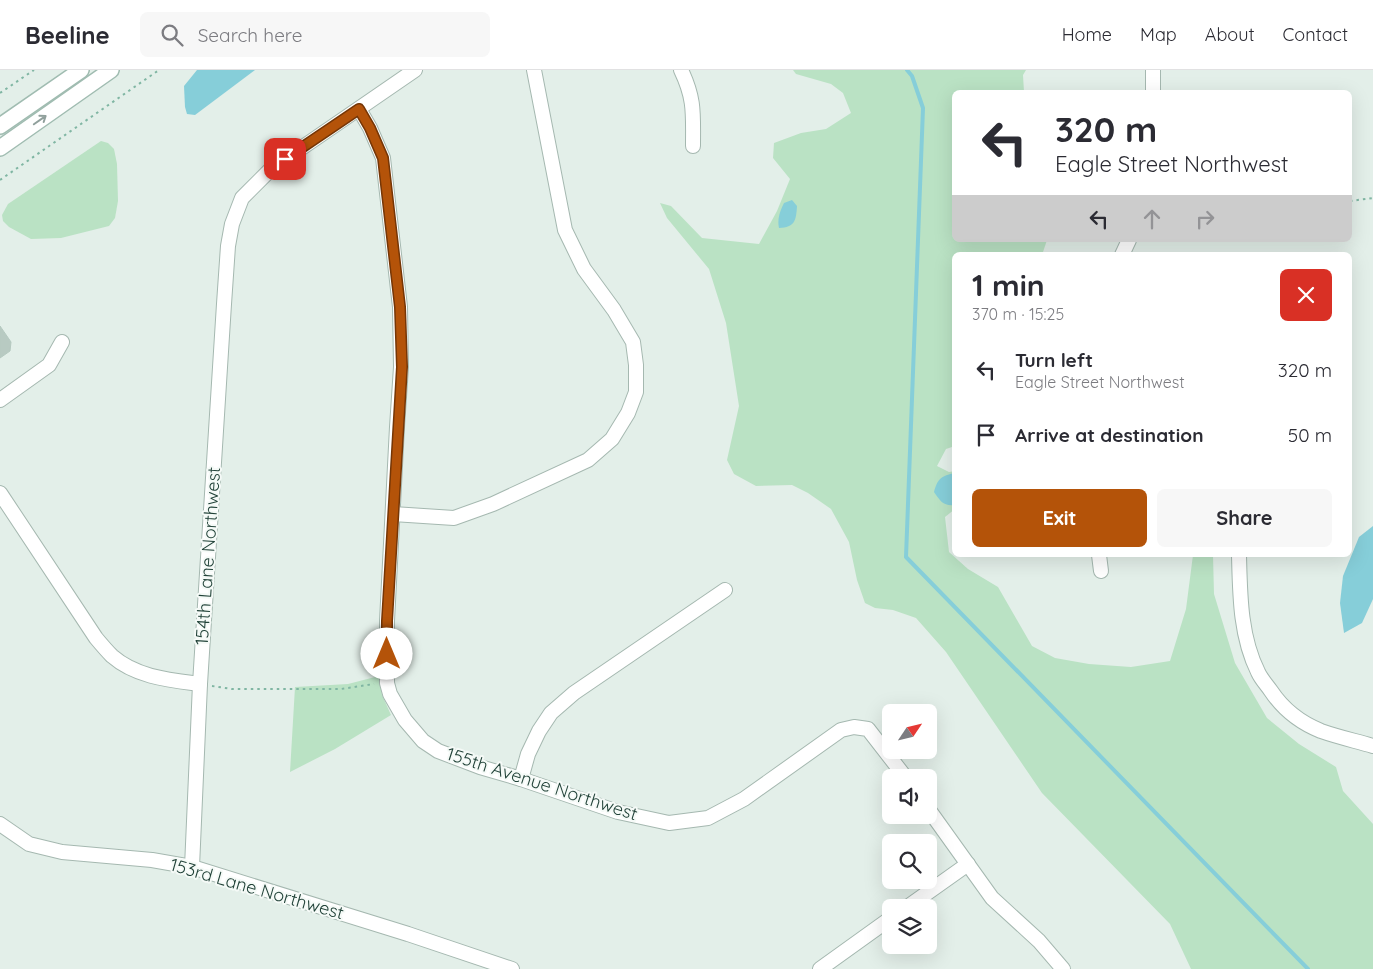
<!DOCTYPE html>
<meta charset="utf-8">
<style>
body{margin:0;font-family:Quicksand,sans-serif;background:#f7f7f7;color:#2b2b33;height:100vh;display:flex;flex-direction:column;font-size:19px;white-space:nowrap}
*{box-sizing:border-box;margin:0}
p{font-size:16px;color:#7c7c81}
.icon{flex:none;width:28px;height:28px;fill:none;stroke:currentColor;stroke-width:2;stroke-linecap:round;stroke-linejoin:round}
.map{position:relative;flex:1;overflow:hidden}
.side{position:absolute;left:952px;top:182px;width:400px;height:305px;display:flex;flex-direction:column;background:#fff;border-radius:8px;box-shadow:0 5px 20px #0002}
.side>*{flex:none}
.top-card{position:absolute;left:952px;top:20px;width:400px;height:152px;border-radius:8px;box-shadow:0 5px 20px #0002;background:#fff;color:#2b2b33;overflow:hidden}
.needle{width:32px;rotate:55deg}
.controls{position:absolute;left:882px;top:634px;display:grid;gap:10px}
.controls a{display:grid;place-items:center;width:55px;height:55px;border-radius:8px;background:#fff;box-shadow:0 5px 20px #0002;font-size:25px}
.pin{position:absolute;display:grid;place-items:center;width:42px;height:42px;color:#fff;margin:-21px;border-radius:10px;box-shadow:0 2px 8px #0006}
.me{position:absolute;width:55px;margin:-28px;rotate:0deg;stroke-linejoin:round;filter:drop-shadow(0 0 4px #0008)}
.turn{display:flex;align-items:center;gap:18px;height:105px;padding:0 20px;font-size:22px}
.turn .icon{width:65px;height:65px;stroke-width:2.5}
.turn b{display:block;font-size:35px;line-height:42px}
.lanes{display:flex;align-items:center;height:48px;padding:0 20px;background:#0003;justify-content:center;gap:25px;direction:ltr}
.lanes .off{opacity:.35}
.round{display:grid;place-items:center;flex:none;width:52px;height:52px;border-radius:8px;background:#f7f7f7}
.summary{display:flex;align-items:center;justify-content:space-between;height:85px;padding:0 20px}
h1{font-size:30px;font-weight:800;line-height:38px}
.cta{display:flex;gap:10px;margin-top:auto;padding:10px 20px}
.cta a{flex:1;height:58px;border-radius:8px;background:#b45309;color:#fff;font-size:20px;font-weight:800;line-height:58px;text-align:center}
.cta a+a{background:#f7f7f7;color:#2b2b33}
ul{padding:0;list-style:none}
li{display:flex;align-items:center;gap:15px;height:65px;padding:0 20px}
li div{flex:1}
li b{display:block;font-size:19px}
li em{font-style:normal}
header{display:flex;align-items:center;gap:30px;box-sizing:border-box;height:70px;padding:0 25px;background:#fff;border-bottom:1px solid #e1e1e2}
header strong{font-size:24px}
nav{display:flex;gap:28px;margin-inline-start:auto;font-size:18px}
.search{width:350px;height:45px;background:#f7f7f7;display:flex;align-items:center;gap:12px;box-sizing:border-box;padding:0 18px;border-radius:8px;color:#7c7c81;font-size:19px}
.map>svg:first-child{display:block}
.green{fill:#bae2c4}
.water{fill:#86ced9}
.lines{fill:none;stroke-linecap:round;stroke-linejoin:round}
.stream{stroke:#86ced9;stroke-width:4}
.building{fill:#b8cac2;stroke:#b5c9c0}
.street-casing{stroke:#a5b8b0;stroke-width:16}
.secondary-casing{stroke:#a0bcb1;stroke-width:18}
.path{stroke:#80b6a3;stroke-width:2;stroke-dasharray:2.5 4;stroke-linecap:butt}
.street{stroke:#fff;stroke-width:14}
.secondary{stroke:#fff;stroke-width:15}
.oneway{stroke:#90a09c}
.route-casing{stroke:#753606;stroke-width:12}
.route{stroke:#b45309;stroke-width:9}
.labels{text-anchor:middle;stroke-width:4;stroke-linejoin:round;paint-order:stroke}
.street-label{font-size:18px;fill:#214238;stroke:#f5faf7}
</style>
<header>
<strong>Beeline</strong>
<div class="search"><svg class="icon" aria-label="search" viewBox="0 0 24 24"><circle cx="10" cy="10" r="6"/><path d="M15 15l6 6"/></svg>Search here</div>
<nav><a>Home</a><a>Map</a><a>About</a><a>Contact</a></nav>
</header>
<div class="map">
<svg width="1373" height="899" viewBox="0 0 1373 899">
<rect width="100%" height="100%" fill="#e3efe9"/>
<g class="green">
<path d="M793,0H1026L1023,5L1024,22H955V170H1047L1042,185H955V376L946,379L937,396L949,402L955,401V439L945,447L949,482L968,499L998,517L1032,576L1055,588L1089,594L1131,597L1170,591L1186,539L1193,485H1213L1214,524L1235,593L1267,648L1299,674L1336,697L1343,721L1373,754V899H1191L1170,854L1042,723L946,582L916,548L893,540L875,538L865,533L857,510L849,472L831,439L808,423L792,415L756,416L734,404L727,390L739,336L726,253L709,199L667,148L660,133L671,136L702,168L759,174L777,141L790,109L773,88L774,73L801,63L826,59L851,43L843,23L831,14L796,4Z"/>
<path d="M101,71L108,73L114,79L117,94L118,131L115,148L109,156L61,168L31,169L9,157L3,151L2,145L8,134Z"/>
<path d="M379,606L382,625L391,645L335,679L290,702L295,617L348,614Z"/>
</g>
<g class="water">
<path d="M197,0H255L195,45L187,44L185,37L184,16Z"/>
<path d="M792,130L797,136C796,151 795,157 779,158C777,149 780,141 784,133Z"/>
<path d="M955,403V435C943,436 941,432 934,422C938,408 941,406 955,403Z"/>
<path d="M1373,456V529L1362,553L1344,563L1340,533L1343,506L1359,467Z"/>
</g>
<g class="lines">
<path class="stream" d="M907,0L912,6L923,38L906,487L1308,899"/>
</g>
<path class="building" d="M0,256L11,272L10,281L0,288Z"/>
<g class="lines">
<defs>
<g id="street">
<path d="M681,0C695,29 693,44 693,76"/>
<path d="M1153,0V22"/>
<path d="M359,39L370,58L383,88L400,237L401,297L397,357L387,551V613L390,624L405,650L423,671L438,681L480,697L521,709L618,742L669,753L708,748L744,729L841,660L854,657L868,659L906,708"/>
<path d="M1122,185L1129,170"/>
<path d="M0,330L49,295L62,272"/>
<path d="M0,423L96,568C101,574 106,580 112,586C136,607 169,610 200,614"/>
<path d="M393,444L454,448L493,434L588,390L612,369L628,343L636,322V295L633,272L614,240L584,199L565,160L534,0"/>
<path d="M1099,485L1101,501"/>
<path d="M1239,485C1240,524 1240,566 1258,602C1261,609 1267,615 1271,621C1283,639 1301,653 1321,661C1338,667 1356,671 1373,676"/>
<path d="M521,709L528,684L539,661L551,643L574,623L725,520"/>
<path d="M929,740L992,828L1039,871L1063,899"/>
<path d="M0,754L29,774L62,782L152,790L192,797L408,864L512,899"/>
<path d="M192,797L200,614L224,234L228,176L232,154L242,128L271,99L415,0"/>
<path d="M906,838L968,794"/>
<path d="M820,899L891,848"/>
</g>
<g id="secondary">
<path d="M0,56L81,0"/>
<path d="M0,78L111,0"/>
</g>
</defs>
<use href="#street" class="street-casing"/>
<use href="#secondary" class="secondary-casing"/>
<g class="path">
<path d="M0,23L34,0"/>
<path d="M0,110L159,0"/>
<path d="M1350,131L1373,128"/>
<path d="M212,616L232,619H341L374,614"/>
</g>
<use href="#street" class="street"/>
<use href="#secondary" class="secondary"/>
</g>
<defs><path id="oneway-shaft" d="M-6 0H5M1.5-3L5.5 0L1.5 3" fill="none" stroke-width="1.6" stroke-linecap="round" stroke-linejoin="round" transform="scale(1.25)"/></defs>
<use class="oneway" href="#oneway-shaft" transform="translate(40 50) rotate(-35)"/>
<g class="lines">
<defs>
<path id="route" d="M285,89L359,39L370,58L383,88L400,237L402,297L387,551V584"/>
</defs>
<use href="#route" class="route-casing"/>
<use href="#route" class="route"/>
</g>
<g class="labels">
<g class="street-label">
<text transform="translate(208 486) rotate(-86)" y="6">154th Lane Northwest</text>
<text transform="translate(542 714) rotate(18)" y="6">155th Avenue Northwest</text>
<text transform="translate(257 819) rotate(16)" y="6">153rd Lane Northwest</text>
</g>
</g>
</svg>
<div class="controls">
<a><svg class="needle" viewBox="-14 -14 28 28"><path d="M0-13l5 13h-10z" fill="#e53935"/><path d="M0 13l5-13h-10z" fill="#7c7c81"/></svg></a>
<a><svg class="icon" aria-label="sound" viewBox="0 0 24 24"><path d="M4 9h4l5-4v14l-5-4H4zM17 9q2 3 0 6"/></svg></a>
<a><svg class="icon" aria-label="search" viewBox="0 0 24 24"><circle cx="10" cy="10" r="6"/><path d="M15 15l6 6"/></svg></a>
<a><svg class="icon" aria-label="layers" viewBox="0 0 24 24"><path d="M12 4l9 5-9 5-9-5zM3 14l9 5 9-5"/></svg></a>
</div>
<div class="pin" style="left:285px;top:89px;background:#d93025"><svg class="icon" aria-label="arrive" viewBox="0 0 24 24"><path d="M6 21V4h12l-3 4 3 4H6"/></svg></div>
<svg class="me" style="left:387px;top:584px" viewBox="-20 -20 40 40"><circle r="19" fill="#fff"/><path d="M0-13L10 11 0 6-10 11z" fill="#b45309"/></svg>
<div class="top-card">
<div class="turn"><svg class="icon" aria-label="left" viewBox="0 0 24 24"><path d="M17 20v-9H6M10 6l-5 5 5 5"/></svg><div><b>320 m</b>Eagle Street Northwest</div></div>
<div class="lanes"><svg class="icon" aria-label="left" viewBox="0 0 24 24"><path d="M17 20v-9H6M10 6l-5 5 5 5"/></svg><svg class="icon off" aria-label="ahead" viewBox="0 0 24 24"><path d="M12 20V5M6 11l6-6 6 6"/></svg><svg class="icon off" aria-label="right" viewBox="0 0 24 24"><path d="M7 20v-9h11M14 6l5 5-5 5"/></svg></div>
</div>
<section class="side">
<div class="summary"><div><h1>1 min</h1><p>370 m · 15:25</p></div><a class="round" style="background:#d93025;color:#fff"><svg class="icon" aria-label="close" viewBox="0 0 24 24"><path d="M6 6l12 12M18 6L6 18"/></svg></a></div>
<ul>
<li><svg class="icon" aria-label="left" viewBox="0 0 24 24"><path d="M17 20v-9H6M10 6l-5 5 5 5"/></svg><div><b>Turn left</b><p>Eagle Street Northwest</p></div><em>320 m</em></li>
<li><svg class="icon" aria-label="arrive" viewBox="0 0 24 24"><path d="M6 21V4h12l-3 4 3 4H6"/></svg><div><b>Arrive at destination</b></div><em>50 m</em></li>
</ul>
<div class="cta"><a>Exit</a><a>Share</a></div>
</section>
</div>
